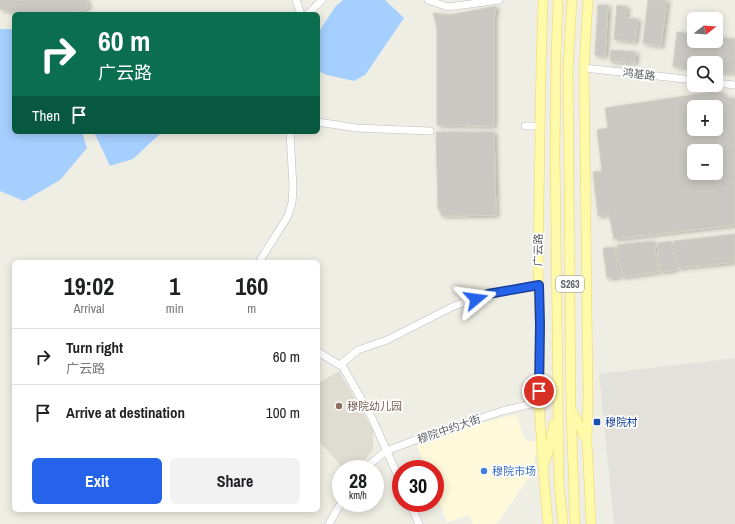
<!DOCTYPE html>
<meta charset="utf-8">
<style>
body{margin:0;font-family:"Archivo Narrow","Noto Sans SC",sans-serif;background:#f2f2f2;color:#202124;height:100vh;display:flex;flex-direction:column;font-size:15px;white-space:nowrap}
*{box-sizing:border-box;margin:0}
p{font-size:13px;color:#757577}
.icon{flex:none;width:22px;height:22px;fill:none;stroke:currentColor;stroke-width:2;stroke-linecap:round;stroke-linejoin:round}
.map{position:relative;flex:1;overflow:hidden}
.details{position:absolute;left:12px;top:260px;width:308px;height:252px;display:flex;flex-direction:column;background:#fff;border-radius:6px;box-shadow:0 2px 10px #0003}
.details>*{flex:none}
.top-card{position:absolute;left:12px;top:12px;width:308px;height:122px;border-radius:6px;box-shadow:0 2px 10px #0003;background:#0b6e4f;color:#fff;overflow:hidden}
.needle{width:26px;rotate:73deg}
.buttons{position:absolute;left:687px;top:12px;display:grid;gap:8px}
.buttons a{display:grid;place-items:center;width:36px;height:36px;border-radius:6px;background:#fff;box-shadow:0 2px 10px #0003;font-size:20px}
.speed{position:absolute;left:332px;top:460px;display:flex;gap:8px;font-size:20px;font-weight:700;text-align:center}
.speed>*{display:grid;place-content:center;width:52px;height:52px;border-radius:50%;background:#fff;box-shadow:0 2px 10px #0003;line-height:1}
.speed small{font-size:10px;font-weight:400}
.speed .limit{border:6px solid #d22;background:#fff;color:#111}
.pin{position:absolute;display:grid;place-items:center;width:34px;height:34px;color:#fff;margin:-17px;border:2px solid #fff;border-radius:50%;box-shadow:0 1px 4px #0007}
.me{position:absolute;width:44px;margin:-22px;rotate:74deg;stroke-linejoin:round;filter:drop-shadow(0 0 3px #0008)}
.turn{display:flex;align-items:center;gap:14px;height:84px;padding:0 20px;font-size:18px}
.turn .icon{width:52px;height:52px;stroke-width:2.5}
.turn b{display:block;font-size:28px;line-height:34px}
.then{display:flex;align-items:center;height:38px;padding:0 20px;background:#0003;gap:8px;font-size:15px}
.eta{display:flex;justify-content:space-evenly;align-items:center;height:68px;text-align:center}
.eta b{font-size:24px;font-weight:800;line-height:28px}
.primary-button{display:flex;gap:8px;margin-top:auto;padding:8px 20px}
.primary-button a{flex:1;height:46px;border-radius:6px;background:#2563eb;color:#fff;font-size:16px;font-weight:800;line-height:46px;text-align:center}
.primary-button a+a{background:#f2f2f2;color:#202124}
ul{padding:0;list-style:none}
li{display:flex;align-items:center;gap:12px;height:56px;padding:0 20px;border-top:1px solid #e0e0e0}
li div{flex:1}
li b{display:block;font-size:15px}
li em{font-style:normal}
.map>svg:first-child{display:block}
.commercial{fill:#fef9da}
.industrial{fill:#e3e1dc}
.education{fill:#dfddd2}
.water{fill:#a5cfff}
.building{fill:#cac8c2;stroke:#d4d0c3;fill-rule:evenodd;filter:url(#shadow)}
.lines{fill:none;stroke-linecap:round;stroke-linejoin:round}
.minor-casing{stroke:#b9bcc1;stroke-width:8}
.major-casing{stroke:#f4d758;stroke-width:10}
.minor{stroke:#fff;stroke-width:7}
.major{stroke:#fff9aa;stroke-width:9}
.route-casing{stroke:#184099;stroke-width:10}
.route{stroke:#2563eb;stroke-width:7}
.education-dot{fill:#8d6e63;stroke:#fff;stroke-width:1.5}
.transit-dot{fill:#1a4fb4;stroke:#fff;stroke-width:1.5}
.shop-dot{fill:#3f7fe0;stroke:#fff;stroke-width:1.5}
.labels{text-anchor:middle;stroke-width:3.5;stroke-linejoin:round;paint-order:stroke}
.shield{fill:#fff;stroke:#8d8f93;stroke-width:1}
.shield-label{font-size:10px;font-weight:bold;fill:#5c5f65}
.street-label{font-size:11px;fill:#5c5f65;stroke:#fff}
.education-label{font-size:11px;fill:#785e54;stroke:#fff;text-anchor:start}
.transit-label{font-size:11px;fill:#164399;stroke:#fff;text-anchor:start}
.shop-label{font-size:11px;fill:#366cbe;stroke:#fff;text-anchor:start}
</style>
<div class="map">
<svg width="735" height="524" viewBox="0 0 735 524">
<defs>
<filter id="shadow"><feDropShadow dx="2.5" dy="1.5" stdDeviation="2" flood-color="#0004"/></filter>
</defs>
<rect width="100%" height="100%" fill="#efeee4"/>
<path class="commercial" d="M516,415L525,440L538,442L532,474L496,524H473L469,515L447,522L435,492V469H426L417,446L480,423Z"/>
<path class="industrial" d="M735,358V524H614L599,374Z"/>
<path class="education" d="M339,371L373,430V450L357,469H344L318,440V383Z"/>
<g class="water">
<path d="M343,0H385L404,18L365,75L354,81L327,75L318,71V33L335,7Z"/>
<path d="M0,29H14V132H82L87,148L60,180L24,201L0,191Z"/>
<path d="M94,132H162L133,159L110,166Z"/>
</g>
<g class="building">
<path d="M0,0H87L88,8L66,14H23L0,9Z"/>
<path d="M648,0H667L661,46L643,43Z"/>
<path d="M598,5H608L605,56L595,55Z"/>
<path d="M617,5L627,7L625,18L638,19L635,42L614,39Z"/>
<path d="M496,6L494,19V126L437,125V27L433,13L449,15Z"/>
<path d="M677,32L694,34V41H716V37L735,39V73L716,71V63H694V68L673,66Z"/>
<path d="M611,50L636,52L635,63L610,61Z"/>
<path d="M719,91L728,98H735V225L614,239L609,214L598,216L593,172L602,171L597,130L608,128L605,108ZM694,107H716V129H694ZM694,151H716V173H694Z"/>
<path d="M436,132H494L496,215L442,216L438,208Z"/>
<path d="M735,234V262L677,268L674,241Z"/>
<path d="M654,241L658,272L622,277L617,245Z"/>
<path d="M671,241L675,270L660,272L657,243Z"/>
<path d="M615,247L619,277L607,278L603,248Z"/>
</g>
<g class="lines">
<defs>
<g id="minor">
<path d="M296,0L301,14"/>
<path d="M428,0L448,7L499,0"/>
<path d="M308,14L322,0"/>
<path d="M584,68L694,80"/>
<path d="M716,83L735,85"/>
<path d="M318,122L356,128L430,131"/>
<path d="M525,126H540"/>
<path d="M259,262L288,216L292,203L293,187L290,132"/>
<path d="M318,352L343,367L372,418L401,483"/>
<path d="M340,365L358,350L387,340L454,306L488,294L539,285"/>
<path d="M364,469L386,451L418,439L502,411L539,402"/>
<path d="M410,503L419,524"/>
<path d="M329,524L341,503"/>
</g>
<g id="major">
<path d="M543,0L541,64L538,269L540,325L539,402L543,467L548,524"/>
<path d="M558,0L556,57L555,153L559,485L563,524"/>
<path d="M572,0L568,69L571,410L575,524"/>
<path d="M588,0L584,68L588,392L587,441L591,524"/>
<path d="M573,413L586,439"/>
<path d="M544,464L549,450L554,424"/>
</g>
</defs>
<use href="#minor" class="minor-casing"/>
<use href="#major" class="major-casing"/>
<use href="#minor" class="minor"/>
<use href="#major" class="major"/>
</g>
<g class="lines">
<defs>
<path id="route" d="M476,299L488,294L539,285L540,325L539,391"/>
</defs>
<use href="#route" class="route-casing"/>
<use href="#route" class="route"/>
</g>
<circle class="education-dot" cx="339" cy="406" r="4"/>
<rect class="transit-dot" x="593" y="418" width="8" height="8" rx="2"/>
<circle class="shop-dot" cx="484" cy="471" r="4"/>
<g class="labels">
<rect class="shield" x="556" y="276" width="28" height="16" rx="3"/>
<g class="shield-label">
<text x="570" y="288">S263</text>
</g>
<g class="street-label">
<text transform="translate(639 74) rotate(7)" y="4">鸿基路</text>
<text transform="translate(538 250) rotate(-89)" y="4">广云路</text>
<text transform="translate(449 429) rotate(-19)" y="4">穆院中约大街</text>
</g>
<g class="education-label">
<text x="347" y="410">穆院幼儿园</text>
</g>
<g class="transit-label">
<text x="605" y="426">穆院村</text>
</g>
<g class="shop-label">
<text x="492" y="475">穆院市场</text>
</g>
</g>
</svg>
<div class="buttons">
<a><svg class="needle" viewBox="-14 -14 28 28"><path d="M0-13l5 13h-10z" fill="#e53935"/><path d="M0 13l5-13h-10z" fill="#757577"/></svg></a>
<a><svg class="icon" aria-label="search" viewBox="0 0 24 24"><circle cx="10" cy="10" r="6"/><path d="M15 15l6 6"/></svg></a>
<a>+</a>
<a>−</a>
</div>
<div class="speed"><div>28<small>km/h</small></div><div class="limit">30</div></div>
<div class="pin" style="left:539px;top:391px;background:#d93025"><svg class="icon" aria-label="arrive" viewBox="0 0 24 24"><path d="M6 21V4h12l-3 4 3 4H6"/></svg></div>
<svg class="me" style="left:476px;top:299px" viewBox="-20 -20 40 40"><path d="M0-17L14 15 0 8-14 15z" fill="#2563eb" stroke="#fff" stroke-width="4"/></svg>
<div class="top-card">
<div class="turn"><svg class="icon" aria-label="right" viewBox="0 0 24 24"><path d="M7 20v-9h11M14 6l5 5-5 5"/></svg><div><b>60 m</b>广云路</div></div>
<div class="then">Then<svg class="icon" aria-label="arrive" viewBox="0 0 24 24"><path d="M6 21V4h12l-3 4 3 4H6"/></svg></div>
</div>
<section class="details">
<div class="eta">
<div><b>19:02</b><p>Arrival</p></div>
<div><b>1</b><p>min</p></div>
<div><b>160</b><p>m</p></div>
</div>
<ul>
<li><svg class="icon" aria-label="right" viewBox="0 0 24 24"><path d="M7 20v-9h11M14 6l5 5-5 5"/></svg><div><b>Turn right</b><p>广云路</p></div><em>60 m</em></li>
<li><svg class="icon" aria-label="arrive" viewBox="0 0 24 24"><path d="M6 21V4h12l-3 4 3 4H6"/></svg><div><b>Arrive at destination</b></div><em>100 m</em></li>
</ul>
<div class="primary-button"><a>Exit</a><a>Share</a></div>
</section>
</div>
